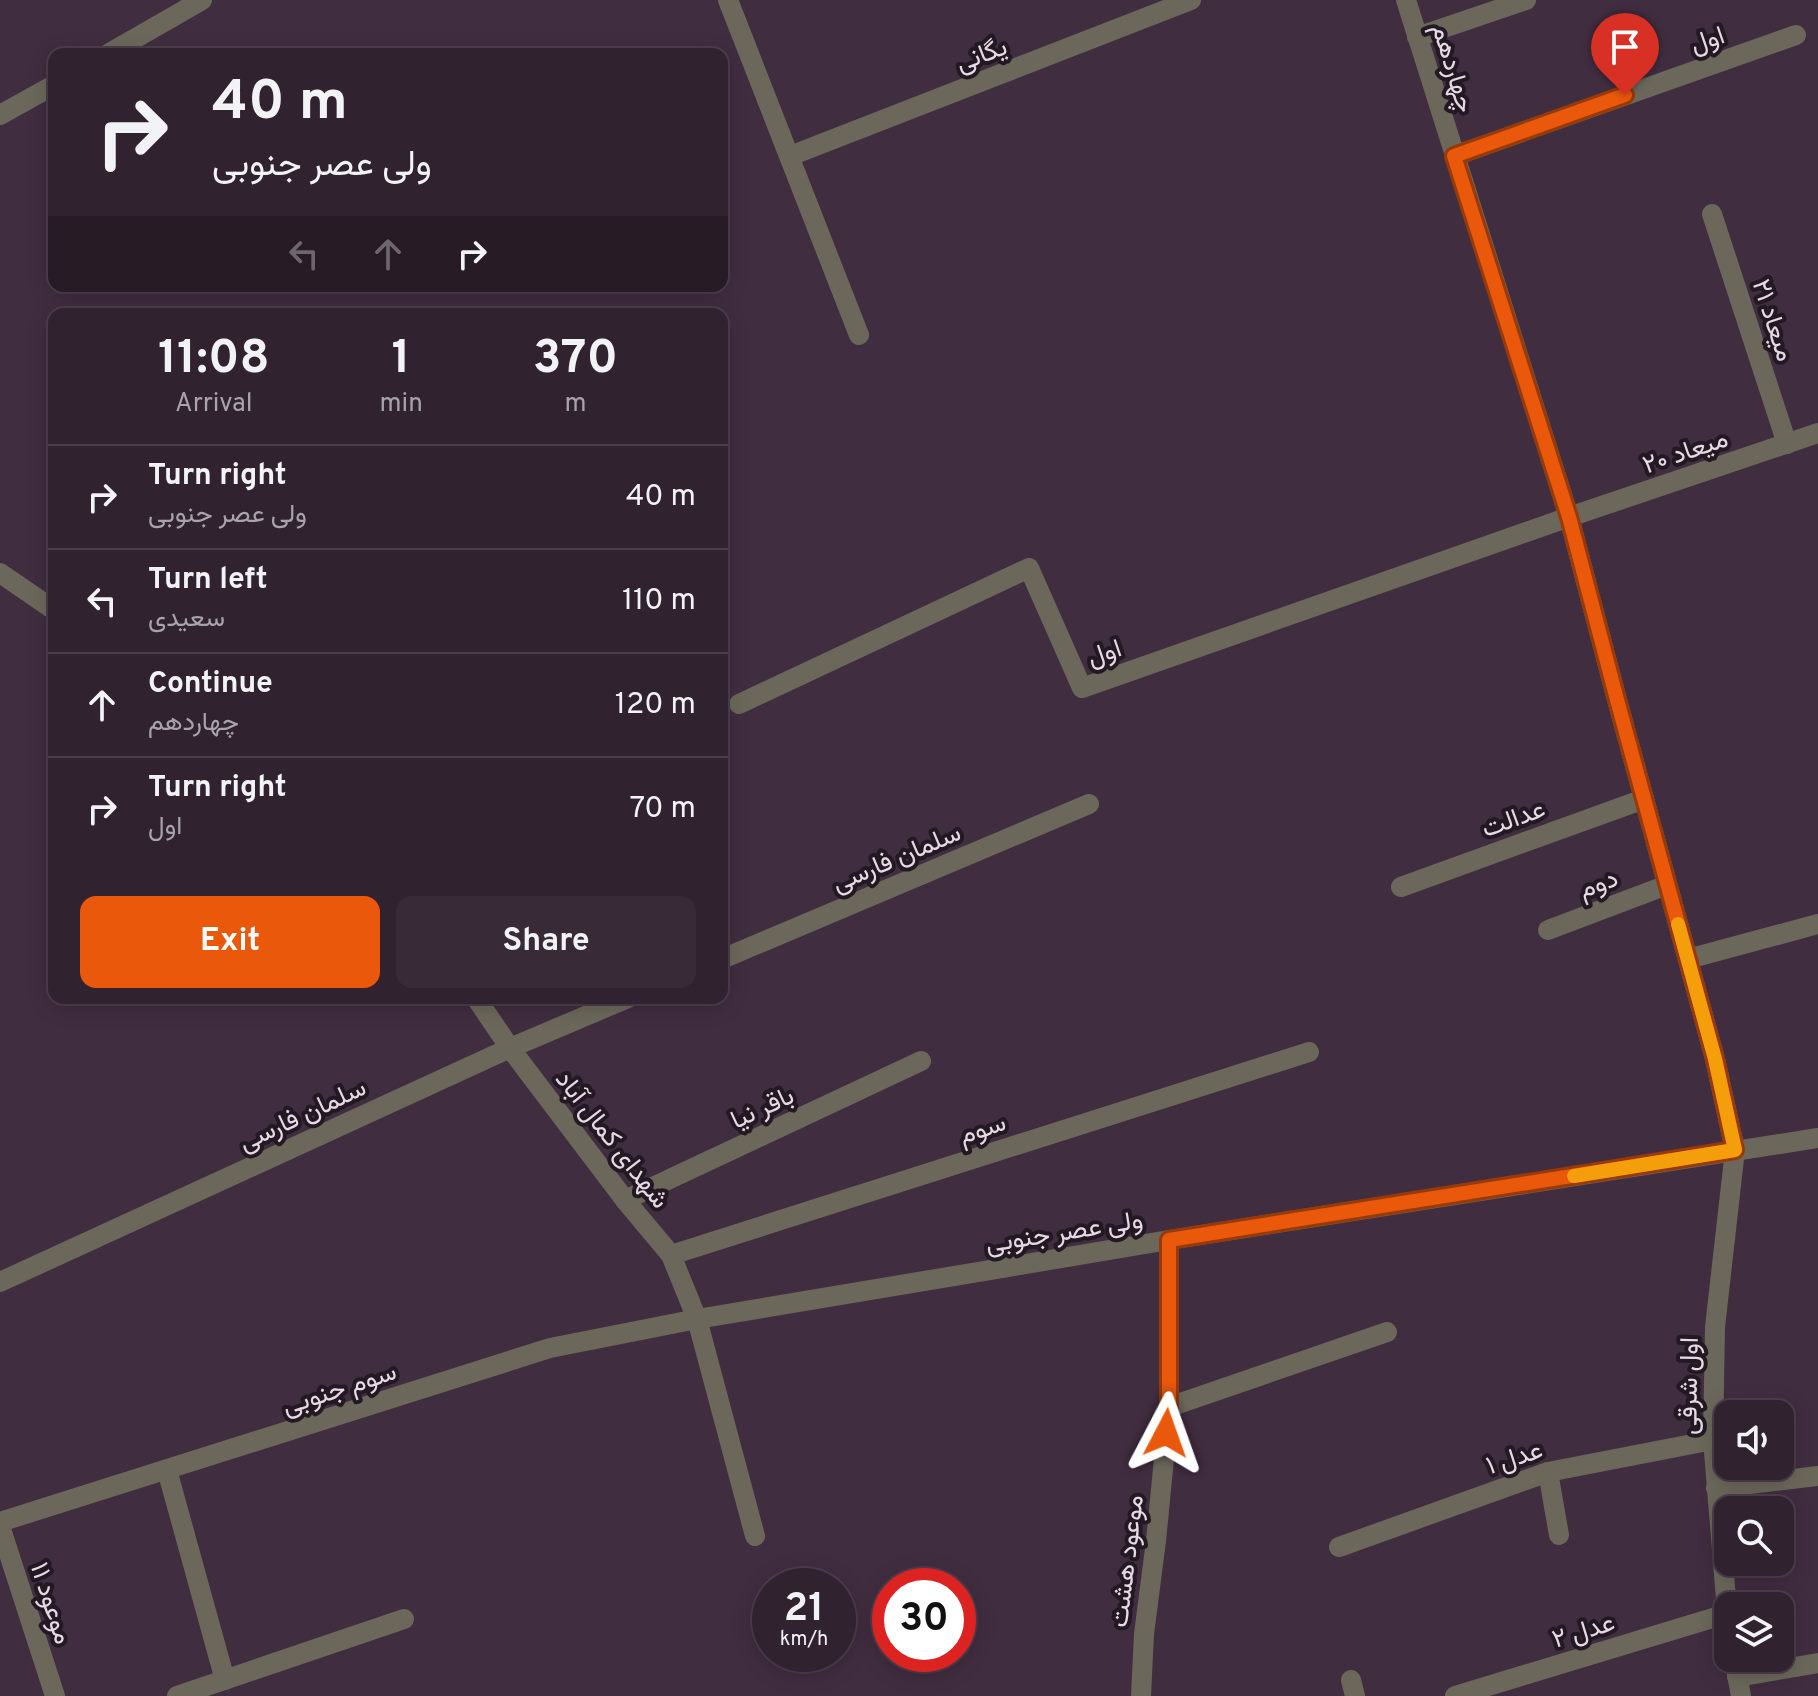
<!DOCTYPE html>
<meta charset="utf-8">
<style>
body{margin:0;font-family:Overpass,Vazirmatn,sans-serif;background:#392a38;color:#f1f3f6;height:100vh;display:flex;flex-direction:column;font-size:30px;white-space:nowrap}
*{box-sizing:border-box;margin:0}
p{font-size:26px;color:#a8a4ab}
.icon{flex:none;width:44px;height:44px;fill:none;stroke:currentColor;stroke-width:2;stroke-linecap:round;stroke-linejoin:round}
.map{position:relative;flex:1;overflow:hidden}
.details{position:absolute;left:48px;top:308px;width:680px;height:696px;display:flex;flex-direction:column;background:#312230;border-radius:16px;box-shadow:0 4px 20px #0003,0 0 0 2px #4c3f4c}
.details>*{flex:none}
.hud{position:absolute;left:48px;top:48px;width:680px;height:244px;border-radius:16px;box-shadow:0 4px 20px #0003,0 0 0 2px #4c3f4c;background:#312230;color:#f1f3f6;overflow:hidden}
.controls{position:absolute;left:1714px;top:1400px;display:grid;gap:16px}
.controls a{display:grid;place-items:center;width:80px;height:80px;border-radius:16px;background:#312230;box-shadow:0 4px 20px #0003,0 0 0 2px #4c3f4c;font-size:40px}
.speed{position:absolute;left:752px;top:1568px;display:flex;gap:16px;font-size:40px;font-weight:700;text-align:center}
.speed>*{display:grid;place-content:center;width:104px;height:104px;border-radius:50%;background:#312230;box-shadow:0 4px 20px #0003,0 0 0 2px #4c3f4c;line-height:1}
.speed small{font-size:20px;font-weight:400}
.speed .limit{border:12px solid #d22;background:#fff;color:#111}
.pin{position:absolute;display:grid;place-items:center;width:68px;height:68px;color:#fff;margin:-82px -34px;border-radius:50% 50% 50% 0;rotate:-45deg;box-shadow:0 0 8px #0007}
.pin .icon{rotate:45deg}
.me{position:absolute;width:88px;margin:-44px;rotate:4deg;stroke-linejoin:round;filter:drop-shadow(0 0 6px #0008)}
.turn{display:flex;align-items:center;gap:28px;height:168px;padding:0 32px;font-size:36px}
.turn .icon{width:104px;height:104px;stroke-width:2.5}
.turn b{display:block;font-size:56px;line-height:68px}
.lanes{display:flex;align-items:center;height:76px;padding:0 32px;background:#0003;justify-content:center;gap:40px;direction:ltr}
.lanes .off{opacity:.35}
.eta{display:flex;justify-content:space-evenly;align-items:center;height:136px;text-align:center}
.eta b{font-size:48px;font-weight:700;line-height:56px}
.button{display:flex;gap:16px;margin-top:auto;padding:16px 32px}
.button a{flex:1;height:92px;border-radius:16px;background:#ea580c;color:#fff;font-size:32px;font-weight:700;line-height:92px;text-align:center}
.button a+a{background:#392a38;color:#f1f3f6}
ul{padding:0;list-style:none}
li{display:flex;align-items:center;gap:24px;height:104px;padding:0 32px;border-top:2px solid #4c3f4c}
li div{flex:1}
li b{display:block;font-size:30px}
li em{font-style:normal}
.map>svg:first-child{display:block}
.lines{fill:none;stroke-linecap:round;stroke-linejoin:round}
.service{stroke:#6b685b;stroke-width:20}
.minor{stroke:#6b685b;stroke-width:20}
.tertiary{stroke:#6b685b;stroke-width:20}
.route-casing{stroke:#983908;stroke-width:20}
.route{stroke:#ea580c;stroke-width:14}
.slow{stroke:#f59e0b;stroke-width:14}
.labels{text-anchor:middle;stroke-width:8;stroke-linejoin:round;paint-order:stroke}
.street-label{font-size:26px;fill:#e7dae6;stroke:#221922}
</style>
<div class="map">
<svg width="1818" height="1696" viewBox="0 0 1818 1696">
<rect width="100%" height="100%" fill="#412d40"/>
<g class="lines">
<g class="service">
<path d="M1712,214L1787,444"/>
<path d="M1688,959L1818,924"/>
<path d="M625,1200L921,1061"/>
<path d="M671,1255L1309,1052"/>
<path d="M697,1319L755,1536"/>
<path d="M1548,1472L1559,1535"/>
<path d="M1339,1547L1548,1472L1713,1440"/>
<path d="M1351,1680L1355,1696"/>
</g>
<g class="minor">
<path d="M728,0L859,335"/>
<path d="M1406,0L1569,517L1616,696L1715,1059L1735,1150L1715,1327L1713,1440L1728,1623"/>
<path d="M1417,37L1526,0"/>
<path d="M108,54L202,0"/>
<path d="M0,115L54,85"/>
<path d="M790,156L1191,0"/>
<path d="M1454,156L1796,35"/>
<path d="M739,704L1029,568L1082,688L1569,517L1818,433"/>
<path d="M1401,887L1644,799"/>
<path d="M1548,930L1667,885"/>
<path d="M722,959L1089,804"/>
<path d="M0,1282L510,1048L628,998"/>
<path d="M1169,1407L1387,1332"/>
<path d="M167,1470L225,1680"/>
<path d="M1716,1488L1818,1476"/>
<path d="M0,1526L55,1696"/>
<path d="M1734,1658L1741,1696"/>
<path d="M1737,1677L1818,1663"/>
<path d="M177,1696L404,1619"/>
<path d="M1141,1696L1144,1634L1156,1541L1169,1407V1240"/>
<path d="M1455,1696L1726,1614"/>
</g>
<g class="tertiary">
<path d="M0,573L54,610"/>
<path d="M476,998L510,1048L625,1200L671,1255L697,1319"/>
<path d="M0,1522L550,1348L697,1319L1169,1240L1818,1138"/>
</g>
</g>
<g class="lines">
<defs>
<path id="route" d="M1166,1433L1169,1407V1240L1735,1150L1715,1059L1616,696L1569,517L1454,156L1625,95"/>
</defs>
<use href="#route" class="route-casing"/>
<use href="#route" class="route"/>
<path class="slow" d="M1574,1176L1735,1150L1715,1059L1678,924"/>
</g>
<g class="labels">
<g class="street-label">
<text transform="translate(1707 39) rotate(-19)" y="9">اول</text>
<text transform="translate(981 54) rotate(-21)" y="9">یگانی</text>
<text transform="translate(1454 68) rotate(73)" y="9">چهاردهم</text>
<text transform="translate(1774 320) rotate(72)" y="9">میعاد ۲۱</text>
<text transform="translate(1685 451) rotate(-19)" y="9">میعاد ۲۰</text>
<text transform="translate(1104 652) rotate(-19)" y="9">اول</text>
<text transform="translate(1513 818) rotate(-20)" y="9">عدالت</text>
<text transform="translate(896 857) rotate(-23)" y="9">سلمان فارسی</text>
<text transform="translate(1598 883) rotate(-20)" y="9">دوم</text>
<text transform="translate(762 1107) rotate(-25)" y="9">باقر نیا</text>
<text transform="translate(302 1114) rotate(-25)" y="9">سلمان فارسی</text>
<text transform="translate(982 1128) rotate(-18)" y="9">سوم</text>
<text transform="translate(613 1139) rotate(52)" y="9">شهدای کمال آباد</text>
<text transform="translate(1064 1231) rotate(-9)" y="9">ولی عصر جنوبی</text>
<text transform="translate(1688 1386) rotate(-89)" y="9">اول شرقی</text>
<text transform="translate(339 1388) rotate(-18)" y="9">سوم جنوبی</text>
<text transform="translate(1514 1457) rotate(-18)" y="9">عدل ۱</text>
<text transform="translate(1126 1561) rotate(-83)" y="9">موعود هشت</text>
<text transform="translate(52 1603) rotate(72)" y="9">موعود ۱۱</text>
<text transform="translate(1583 1630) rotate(-17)" y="9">عدل ۲</text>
</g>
</g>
</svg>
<div class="controls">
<a><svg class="icon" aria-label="sound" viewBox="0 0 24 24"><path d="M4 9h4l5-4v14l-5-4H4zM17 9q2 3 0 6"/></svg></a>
<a><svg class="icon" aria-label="search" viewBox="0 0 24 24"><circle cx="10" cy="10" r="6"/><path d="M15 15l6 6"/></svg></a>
<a><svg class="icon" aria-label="layers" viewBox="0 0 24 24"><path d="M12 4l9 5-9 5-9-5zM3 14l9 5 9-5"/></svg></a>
</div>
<div class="speed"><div>21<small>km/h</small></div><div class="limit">30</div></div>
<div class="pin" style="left:1625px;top:95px;background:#d93025"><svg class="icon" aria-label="arrive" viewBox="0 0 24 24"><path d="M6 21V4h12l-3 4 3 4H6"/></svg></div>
<svg class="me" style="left:1166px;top:1433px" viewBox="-20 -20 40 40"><path d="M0-17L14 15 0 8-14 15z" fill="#ea580c" stroke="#fff" stroke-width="4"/></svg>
<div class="hud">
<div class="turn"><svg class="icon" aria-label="right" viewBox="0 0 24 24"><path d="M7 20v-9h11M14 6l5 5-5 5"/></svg><div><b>40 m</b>ولی عصر جنوبی</div></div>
<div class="lanes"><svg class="icon off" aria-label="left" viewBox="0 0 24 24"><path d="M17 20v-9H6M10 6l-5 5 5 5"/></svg><svg class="icon off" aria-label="ahead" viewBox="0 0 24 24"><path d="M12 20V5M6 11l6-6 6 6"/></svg><svg class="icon" aria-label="right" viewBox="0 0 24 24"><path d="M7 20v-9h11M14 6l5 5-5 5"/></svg></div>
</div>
<section class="details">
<div class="eta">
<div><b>11:08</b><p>Arrival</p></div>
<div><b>1</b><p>min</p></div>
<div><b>370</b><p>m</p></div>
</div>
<ul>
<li><svg class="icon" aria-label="right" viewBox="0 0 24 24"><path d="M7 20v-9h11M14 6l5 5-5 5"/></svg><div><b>Turn right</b><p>ولی عصر جنوبی</p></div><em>40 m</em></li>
<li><svg class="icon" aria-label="left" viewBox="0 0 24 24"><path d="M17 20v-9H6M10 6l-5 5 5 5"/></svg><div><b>Turn left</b><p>سعیدی</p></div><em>110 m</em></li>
<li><svg class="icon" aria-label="ahead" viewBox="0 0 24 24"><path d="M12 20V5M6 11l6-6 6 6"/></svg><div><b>Continue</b><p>چهاردهم</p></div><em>120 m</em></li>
<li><svg class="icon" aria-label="right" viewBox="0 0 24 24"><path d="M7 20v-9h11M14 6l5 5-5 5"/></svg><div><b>Turn right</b><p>اول</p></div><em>70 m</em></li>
</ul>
<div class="button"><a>Exit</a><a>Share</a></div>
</section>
</div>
